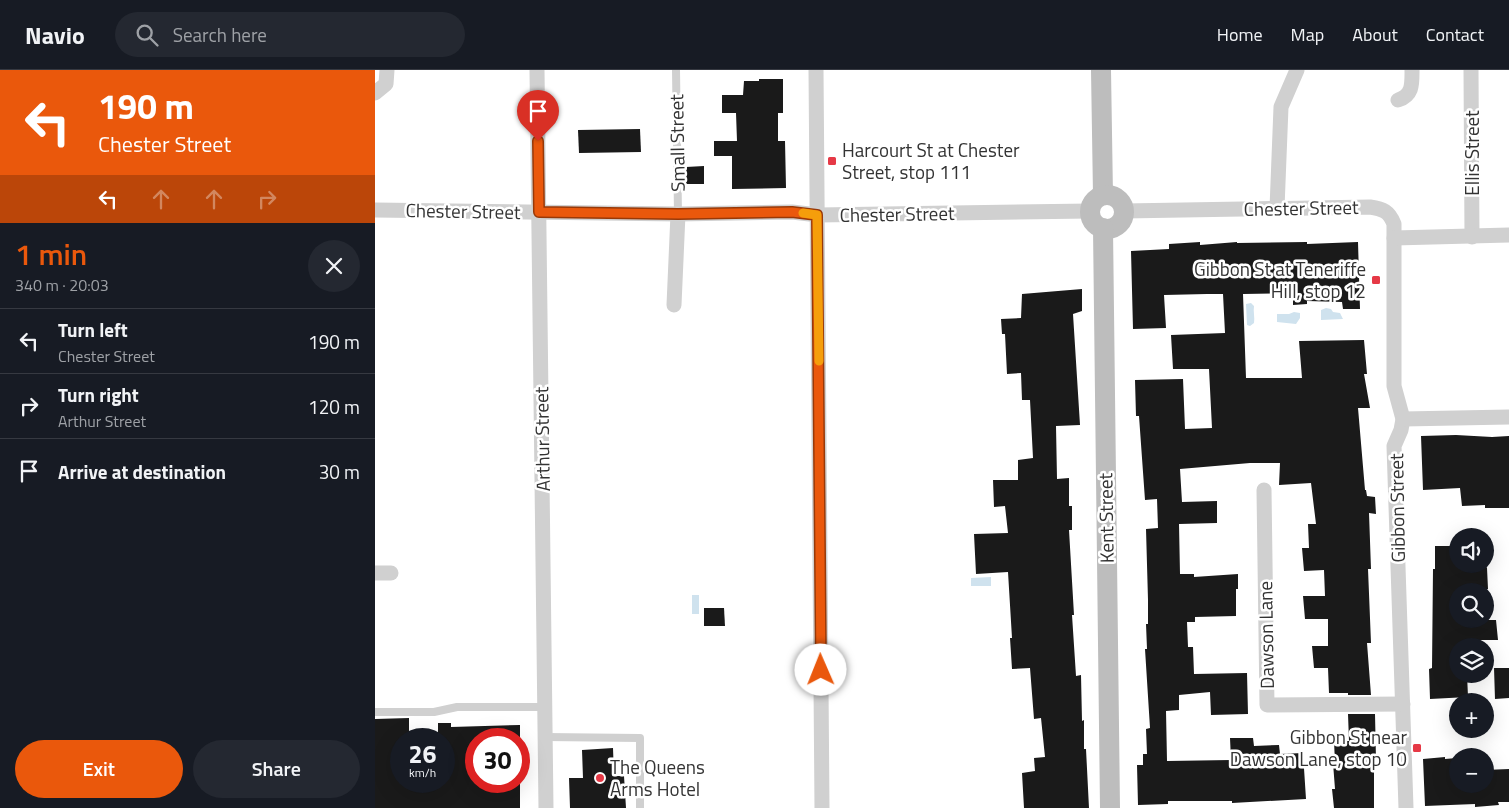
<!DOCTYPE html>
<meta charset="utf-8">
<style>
body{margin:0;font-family:"Titillium Web",sans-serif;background:#242831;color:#f1f3f6;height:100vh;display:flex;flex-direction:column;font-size:19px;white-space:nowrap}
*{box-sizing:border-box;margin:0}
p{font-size:16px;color:#9ea1a6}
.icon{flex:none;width:28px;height:28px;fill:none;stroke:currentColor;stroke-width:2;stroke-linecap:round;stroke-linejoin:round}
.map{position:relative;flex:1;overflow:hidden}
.drawer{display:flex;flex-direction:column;background:#171b24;width:375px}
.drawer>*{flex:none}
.banner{background:#ea580c;color:#fff;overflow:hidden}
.buttons{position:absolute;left:1074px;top:458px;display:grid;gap:10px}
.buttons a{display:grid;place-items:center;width:45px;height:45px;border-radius:50%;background:#171b24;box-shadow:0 5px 20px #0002;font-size:25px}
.speed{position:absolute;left:15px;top:658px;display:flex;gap:10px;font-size:25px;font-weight:700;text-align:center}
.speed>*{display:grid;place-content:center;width:65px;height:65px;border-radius:50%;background:#171b24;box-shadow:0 5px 20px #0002;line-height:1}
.speed small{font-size:12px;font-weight:400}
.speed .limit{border:8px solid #d22;background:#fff;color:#111}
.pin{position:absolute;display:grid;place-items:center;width:42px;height:42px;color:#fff;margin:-51px -21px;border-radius:50% 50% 50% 0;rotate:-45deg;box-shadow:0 0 5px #0007}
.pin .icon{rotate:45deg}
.me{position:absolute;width:55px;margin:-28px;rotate:359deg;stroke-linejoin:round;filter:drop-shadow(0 0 4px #0008)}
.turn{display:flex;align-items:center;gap:18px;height:105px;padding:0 15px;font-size:22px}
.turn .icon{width:65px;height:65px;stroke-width:2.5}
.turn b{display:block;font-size:35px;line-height:42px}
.lanes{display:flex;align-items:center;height:48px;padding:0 15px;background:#0003;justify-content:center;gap:25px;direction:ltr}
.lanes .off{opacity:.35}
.round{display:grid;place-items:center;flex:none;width:52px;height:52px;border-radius:26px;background:#242831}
.overview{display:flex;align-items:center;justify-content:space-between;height:85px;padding:0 15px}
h1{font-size:30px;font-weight:600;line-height:38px;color:#ea580c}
.cta{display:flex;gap:10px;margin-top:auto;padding:10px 15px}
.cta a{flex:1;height:58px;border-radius:30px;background:#ea580c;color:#fff;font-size:20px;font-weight:600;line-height:58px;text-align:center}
.cta a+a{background:#242831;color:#f1f3f6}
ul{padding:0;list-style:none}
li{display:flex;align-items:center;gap:15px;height:65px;padding:0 15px;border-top:1px solid #363941}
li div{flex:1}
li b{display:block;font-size:19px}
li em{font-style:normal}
header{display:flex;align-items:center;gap:30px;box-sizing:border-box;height:70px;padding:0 25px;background:#171b24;border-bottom:1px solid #363941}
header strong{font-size:24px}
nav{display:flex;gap:28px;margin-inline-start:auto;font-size:18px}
.search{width:350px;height:45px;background:#242831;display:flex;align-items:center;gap:12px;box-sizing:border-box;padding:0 18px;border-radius:28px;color:#9ea1a6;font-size:19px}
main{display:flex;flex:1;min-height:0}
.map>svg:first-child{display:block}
.water{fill:#cfe2ee}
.building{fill:#1a1a1a}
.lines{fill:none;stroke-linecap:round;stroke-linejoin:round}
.lane{stroke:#d0d0d0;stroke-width:8}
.street{stroke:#d0d0d0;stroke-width:15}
.secondary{stroke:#bdbdbd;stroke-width:20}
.route-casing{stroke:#983908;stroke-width:12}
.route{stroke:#ea580c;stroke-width:9}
.slow{stroke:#f59e0b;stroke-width:9}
.poi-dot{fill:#e63946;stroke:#fff;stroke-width:2}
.labels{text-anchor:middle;stroke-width:5;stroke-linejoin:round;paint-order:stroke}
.street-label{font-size:19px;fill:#333;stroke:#fff}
.poi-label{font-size:19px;fill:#333;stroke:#fff;text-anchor:start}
</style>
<header>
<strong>Navio</strong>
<div class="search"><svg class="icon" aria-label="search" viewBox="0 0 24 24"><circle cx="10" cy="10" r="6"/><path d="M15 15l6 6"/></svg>Search here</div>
<nav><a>Home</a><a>Map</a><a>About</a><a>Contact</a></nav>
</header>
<main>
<section class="drawer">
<div class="banner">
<div class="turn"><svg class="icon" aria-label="left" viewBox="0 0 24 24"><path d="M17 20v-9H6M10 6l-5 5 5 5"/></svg><div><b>190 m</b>Chester Street</div></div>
<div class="lanes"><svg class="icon" aria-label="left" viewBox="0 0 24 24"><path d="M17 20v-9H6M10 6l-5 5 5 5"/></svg><svg class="icon off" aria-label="ahead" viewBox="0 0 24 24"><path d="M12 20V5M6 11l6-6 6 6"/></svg><svg class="icon off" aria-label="ahead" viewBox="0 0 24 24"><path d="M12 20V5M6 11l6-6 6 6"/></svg><svg class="icon off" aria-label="right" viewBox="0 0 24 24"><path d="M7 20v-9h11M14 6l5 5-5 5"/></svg></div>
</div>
<div class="overview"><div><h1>1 min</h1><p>340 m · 20:03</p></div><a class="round"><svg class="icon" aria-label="close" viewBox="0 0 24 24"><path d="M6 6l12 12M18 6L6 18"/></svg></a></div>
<ul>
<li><svg class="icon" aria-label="left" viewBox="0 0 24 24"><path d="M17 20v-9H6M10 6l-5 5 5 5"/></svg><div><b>Turn left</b><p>Chester Street</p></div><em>190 m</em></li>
<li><svg class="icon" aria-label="right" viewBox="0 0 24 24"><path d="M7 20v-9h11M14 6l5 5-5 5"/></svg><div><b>Turn right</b><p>Arthur Street</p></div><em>120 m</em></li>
<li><svg class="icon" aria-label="arrive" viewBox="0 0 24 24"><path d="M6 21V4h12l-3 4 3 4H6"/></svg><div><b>Arrive at destination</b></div><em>30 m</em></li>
</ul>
<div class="cta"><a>Exit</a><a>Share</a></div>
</section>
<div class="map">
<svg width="1134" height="738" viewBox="0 0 1134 738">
<rect width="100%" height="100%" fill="#fff"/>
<g class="water">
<path d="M876,233L879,236C878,242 880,247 879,253L875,256L872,255L871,234Z"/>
<path d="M951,238L956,239L958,242L965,243L968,249L946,250V240Z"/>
<path d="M919,242L925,243V248L921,254L902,252V244H914Z"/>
<path d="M616,507V516H596V508Z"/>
<rect x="317" y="525" width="7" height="19"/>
</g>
<g class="building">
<path d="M384,9H408V43H403V71H410L411,118L357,119V86H339V71H362L361,43H347V25H368L369,11H384Z"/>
<path d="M265,59L266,82L204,83L203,60Z"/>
<path d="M329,96V114H311V97Z"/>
<path d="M825,172V175L862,172V173L932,172V174L983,172L985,239H968L967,232L932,231V234L918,235V223L868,224L871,308H927L924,271L989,270L992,304H989L995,338H983L990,420H991L992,426L1000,427L1001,444L994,443L996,499H993L996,573H992L996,625H973V623H954L953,598H939L937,576H953V549H930L928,526H950L949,500L929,501L927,478H934L933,454H941L936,413L904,415L905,393H875L805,399L807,432L842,431V453L804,454L805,504H819V507L863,504V519H861V546L820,547V552H812L813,577H818L819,604L872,603L873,644L836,645L835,622L804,625V640L791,641L792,691L856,690L855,668H878L879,676L904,675L905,684L928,683L931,729L857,733V731H793V734L763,735L762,695H768V684H772L771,659L775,658L770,579H772L771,554H773V530L771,459L783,458L782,429L770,430L764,346H761L760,310L808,309L810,359L837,358L834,299H798L796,265L850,263L848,224H832L789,225L791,258L758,259L756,181L794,179V174Z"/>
<path d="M707,219V241L698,244L705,355L681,356L682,409L694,408V436H697V460H694L699,545H697L701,606L706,605L707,651L709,650V679H711L714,738H649L647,703L660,701L659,688L670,687L666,648L659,649L655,598L637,599L635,568H637L633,502L601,504L599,464L633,463L630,436L619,437L618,410H643V390L658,388L655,330H647L646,303L632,304L630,264H627L626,249L646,248L647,224Z"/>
<path d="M1081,365L1117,367L1134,366V438H1110V435L1087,436L1085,418L1048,420L1046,366Z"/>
<path d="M1060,476H1082V494H1110L1112,498L1113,519H1082V550H1121L1123,570H1100V576H1082V604H1092L1093,627L1055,629L1054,599L1057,598L1058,499H1060Z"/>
<path d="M329,538H349L350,556H329Z"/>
<path d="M1119,598H1134V628L1120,629Z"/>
<path d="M973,644H1000L1001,690H999V738H959L957,719H960L958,693H960L959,671H974Z"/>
<path d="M34,648V669H26V711H69V669H63V653H76V657L145,655V669H101V711H145V738H0V649Z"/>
<path d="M238,678L239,706H249L251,738H195L194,708H208L207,680Z"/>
<path d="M1070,687V689L1082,688V714H1110V700L1134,699V732H1123L1124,735L1100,737V734L1050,736L1048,689Z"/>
</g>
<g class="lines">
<g class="lane">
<path d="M301,0L303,144"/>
<path d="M0,642H59L82,637H170"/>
<path d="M170,667L265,668V738"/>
</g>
<g class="street">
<path d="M162,0L171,738"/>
<path d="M441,0L447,738"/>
<path d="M1096,0L1097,167"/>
<path d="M0,23L11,14L12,0"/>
<path d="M1023,30C1038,25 1037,14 1037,0"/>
<path d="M902,138L906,37L922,0"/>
<path d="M0,140L303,144L417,142L443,145L715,141"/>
<path d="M749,141L995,137C1008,139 1014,141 1019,154V316L1028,349L1026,360L1019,376L1031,738"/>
<path d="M1019,168L1134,165"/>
<path d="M299,235L303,144"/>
<path d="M1028,349L1134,347"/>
<path d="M889,420L892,635L1028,634"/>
<path d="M0,503H16"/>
</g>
<g class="secondary">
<path d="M726,0L728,125"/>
<circle cx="732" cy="142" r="17"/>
<path d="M728,158L735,738"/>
</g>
</g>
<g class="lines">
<defs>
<path id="route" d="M163,71L164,142L303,144L417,142L442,145L446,600"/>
</defs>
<use href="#route" class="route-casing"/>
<use href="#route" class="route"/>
<path class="slow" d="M428,143L442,145L444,291"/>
</g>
<g class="poi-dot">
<rect x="452" y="86" width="10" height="10" rx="2.5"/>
<rect x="996" y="205" width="10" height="10" rx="2.5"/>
<rect x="1037" y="673" width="10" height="10" rx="2.5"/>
<circle cx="225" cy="708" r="5"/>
</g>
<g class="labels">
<g class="street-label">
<text transform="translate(302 73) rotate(-91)" y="7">Small Street</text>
<text transform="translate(1097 83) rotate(-90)" y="7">Ellis Street</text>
<text transform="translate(926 138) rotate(-1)" y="7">Chester Street</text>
<text transform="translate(88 141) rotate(1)" y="7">Chester Street</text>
<text transform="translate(522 144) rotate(-1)" y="7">Chester Street</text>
<text transform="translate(167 369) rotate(-91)" y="7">Arthur Street</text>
<text transform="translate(1022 438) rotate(-91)" y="7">Gibbon Street</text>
<text transform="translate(731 448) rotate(-91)" y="7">Kent Street</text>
<text transform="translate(891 565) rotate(-91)" y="7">Dawson Lane</text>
</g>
<g class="poi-label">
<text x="467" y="87">Harcourt St at Chester<tspan x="467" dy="22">Street, stop 111</tspan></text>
<text x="991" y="206" text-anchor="end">Gibbon St at Teneriffe<tspan x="991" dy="22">Hill, stop 12</tspan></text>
<text x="1032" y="674" text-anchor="end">Gibbon St near<tspan x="1032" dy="22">Dawson Lane, stop 10</tspan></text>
<text x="235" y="704">The Queens<tspan x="235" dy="22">Arms Hotel</tspan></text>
</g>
</g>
</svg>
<div class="buttons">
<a><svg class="icon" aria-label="sound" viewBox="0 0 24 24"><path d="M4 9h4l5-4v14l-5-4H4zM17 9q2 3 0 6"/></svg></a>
<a><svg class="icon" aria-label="search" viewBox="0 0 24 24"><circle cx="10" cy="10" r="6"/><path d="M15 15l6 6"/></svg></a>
<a><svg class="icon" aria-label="layers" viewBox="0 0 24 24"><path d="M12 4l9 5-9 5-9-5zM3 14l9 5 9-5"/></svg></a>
<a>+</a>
<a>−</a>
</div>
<div class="speed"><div>26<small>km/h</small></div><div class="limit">30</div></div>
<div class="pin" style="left:163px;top:71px;background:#d93025"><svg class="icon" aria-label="arrive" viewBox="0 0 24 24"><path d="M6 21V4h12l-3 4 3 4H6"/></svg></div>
<svg class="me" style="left:446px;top:600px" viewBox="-20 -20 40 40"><circle r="19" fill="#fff"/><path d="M0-13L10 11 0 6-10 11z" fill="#ea580c"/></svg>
</div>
</main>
